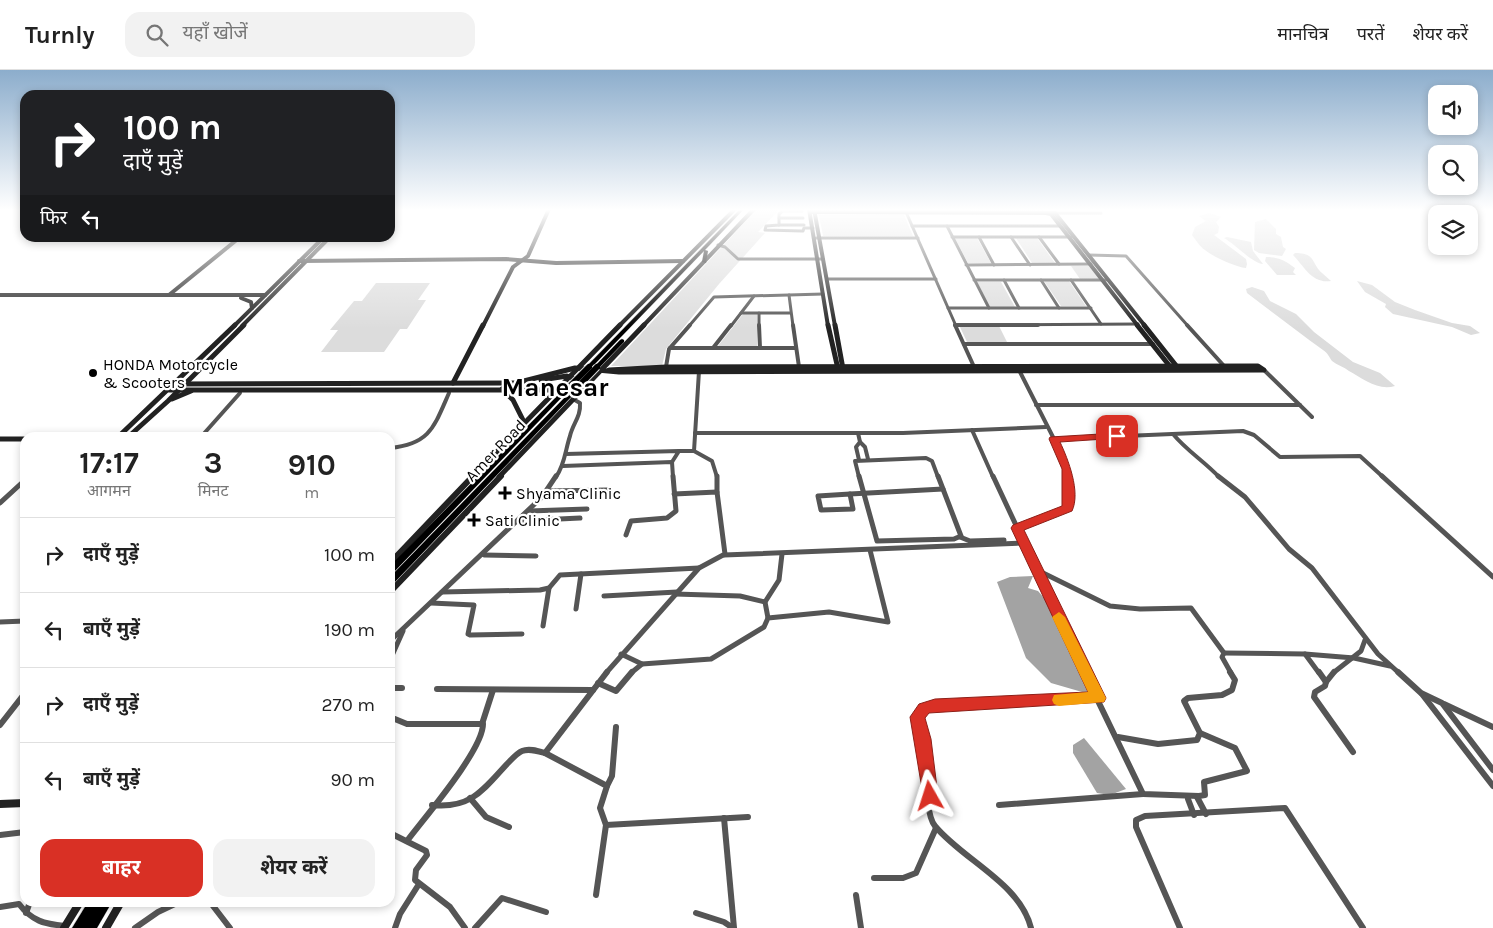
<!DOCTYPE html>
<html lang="hi">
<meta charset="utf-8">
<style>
body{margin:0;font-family:Karla,"Noto Sans Devanagari",sans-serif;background:#f2f2f2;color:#222;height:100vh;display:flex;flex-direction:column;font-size:19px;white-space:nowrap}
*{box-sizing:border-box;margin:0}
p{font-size:16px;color:#767676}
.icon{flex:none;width:28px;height:28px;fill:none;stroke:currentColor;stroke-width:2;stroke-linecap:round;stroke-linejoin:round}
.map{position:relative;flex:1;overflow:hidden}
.details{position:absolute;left:20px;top:362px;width:375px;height:475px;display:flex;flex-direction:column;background:#fff;border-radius:15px;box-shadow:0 2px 8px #0003}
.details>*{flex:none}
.hud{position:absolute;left:20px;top:20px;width:375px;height:152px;border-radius:15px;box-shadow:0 2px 8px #0003;background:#202124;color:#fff;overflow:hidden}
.controls{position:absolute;left:1428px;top:15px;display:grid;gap:10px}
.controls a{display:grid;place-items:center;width:50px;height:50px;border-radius:10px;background:#fff;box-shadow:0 2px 8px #0003;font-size:25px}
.pin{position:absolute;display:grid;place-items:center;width:42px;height:42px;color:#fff;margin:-21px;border-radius:10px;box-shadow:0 2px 8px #0006}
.me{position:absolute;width:55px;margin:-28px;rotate:354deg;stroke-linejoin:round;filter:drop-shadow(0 0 4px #0008)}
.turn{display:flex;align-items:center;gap:18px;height:105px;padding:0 20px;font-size:22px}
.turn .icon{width:65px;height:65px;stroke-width:2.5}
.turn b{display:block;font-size:35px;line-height:42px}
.then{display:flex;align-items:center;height:48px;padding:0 20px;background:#0003;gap:10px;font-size:19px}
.eta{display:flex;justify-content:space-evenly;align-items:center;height:85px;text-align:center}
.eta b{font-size:30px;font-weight:700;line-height:35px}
.action{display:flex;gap:10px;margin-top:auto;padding:10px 20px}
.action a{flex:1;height:58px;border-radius:15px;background:#d93025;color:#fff;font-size:20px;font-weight:700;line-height:58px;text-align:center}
.action a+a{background:#f2f2f2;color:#222}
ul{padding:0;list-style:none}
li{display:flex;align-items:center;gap:15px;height:75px;padding:0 20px;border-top:1px solid #e0e0e0}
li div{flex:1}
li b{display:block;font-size:19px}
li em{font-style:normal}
header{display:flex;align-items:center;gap:30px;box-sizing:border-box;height:70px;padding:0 25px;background:#fff;border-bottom:1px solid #e0e0e0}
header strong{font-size:24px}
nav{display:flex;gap:28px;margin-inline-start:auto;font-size:18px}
.search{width:350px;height:45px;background:#f2f2f2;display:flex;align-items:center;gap:12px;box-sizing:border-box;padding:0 18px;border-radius:15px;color:#767676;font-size:19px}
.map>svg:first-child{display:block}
.green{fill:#dcdcdc}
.water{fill:#a3a3a3}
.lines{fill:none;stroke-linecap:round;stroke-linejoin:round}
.highway-casing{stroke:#dbdbdb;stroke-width:1}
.street-far3{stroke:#555;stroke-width:3}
.street-far2{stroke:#555;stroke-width:4}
.street-far1{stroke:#555;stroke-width:5}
.street{stroke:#555;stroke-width:6}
.secondary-far3{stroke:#222;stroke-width:4}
.secondary-far2{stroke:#222;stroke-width:5}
.secondary-far1{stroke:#222;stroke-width:6}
.secondary{stroke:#222;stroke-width:8}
.highway{fill:#000;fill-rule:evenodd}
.highway-bridge-casing{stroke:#dbdbdb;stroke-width:8;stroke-linecap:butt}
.highway-bridge{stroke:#000;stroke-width:6}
.route{fill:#d93025;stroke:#8d1f18}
.slow{fill:#f59e0b}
.poi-dot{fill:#000;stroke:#fff;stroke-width:2}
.labels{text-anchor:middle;stroke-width:4.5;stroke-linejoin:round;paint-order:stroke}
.poi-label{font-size:16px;fill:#000;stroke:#fff;text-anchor:start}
.street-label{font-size:16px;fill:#000;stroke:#fff}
.town-label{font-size:26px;font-weight:bold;fill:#000;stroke:#fff}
</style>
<header>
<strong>Turnly</strong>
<div class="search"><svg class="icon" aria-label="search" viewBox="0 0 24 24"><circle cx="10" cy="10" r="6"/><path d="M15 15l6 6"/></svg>यहाँ खोजें</div>
<nav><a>मानचित्र</a><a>परतें</a><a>शेयर करें</a></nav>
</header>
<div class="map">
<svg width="1493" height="858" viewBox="0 0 1493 858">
<rect width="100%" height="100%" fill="#fff"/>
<g class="green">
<path d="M757,139H780L758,162L765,163L719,214L666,279L662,296H611Z"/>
<path d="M1209,143L1221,147L1216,152L1219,157L1218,163L1214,165L1246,189L1247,194L1246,198C1235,197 1214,187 1205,180C1200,177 1196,170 1192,165L1195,157L1206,151L1199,146Z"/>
<path d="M819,145H904L913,166H823Z"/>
<path d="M1266,149L1276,159V164L1281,167L1283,177L1286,179L1282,186L1259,183L1254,180L1255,152Z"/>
<path d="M1227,167L1251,172L1253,181L1263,194C1252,193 1235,174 1224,168Z"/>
<path d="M955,168H977L991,193H968Z"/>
<path d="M1016,168H1037L1055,193H1032Z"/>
<path d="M1295,183C1316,183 1311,193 1322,203C1325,206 1328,208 1331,211C1312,214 1304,196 1293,185Z"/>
<path d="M1266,187C1278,187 1285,190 1295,198L1293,202L1296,205H1277L1265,191Z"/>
<path d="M1071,196H1089L1100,209H1080Z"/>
<path d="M1044,211H1069L1086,236H1061Z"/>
<path d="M1357,211L1372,215L1395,232L1415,240L1452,253L1470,256L1480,263L1471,265L1452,257L1393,244L1385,237L1386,234L1365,222Z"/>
<path d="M977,212H1001L1015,237H990Z"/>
<path d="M376,213H430L418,230H426L407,259H400L384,282H321L338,260H330L354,231H362Z"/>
<path d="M1252,217L1264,221L1270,231L1296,244L1314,262L1353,292L1380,303L1395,316C1378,321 1363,309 1349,301C1344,297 1337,295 1332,291C1329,287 1328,283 1323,280C1298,262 1272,242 1247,223L1246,219Z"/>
<path d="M743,244H757V276H718Z"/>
<path d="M999,256L1007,272H967L960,257Z"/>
</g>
<g class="water">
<path d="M1033,506L1028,518L1038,521L1045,529L1089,624L1051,613L1026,588L997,512L1010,507Z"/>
<path d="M1084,668L1126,719L1110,725L1097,723L1073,683V675Z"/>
</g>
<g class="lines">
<defs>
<g id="highway">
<path d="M740,139H744L705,180L708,181L706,193L702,192L704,181L591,298H587V296Z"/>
<path d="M622,269L624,270V272L599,298H595V296L620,270Z"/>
<path d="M563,321L566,323L565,324L393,503L390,504V496L561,322Z"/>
<path d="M571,322L574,324L573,325L393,514L390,515V507L569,323Z"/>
<path d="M88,832H112L97,858H72Z"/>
</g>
</defs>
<use href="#highway" class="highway-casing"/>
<g class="street-far3">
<path d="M785,139L779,144V155L766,156L765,160L803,161L804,158H813"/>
<path d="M820,139H921"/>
<path d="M784,141H802"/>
<path d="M906,142L956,256"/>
<path d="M1054,143H1101"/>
<path d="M779,148H803"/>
<path d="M779,155H804"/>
<path d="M912,156H1060"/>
<path d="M947,156L989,238"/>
<path d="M952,167H1071"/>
<path d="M979,167L994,195"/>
<path d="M1011,167L1030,195"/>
<path d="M1039,167L1059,194"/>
<path d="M816,168H918"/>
<path d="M718,175L725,177L738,189H823"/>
<path d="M1089,185L1126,186L1188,256"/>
<path d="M966,195L1091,194"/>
<path d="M827,209H936"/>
<path d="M974,210H1106"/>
<path d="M1004,210L1019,238"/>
<path d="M1041,210L1059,238"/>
<path d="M1071,210L1101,254"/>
<path d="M789,225L793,256"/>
<path d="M948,238H1091"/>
<path d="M741,243H790"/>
<path d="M759,243V256"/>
<path d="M955,255L1138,254"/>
<path d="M689,256L714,227L823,224"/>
<path d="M731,256L754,226"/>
</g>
<g class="street-far2">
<path d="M759,255L760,278"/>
<path d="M793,255L799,297"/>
<path d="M955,255L975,299"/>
<path d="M955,255H1038"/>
<path d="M1187,255L1225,297"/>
<path d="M964,274H1153"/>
<path d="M670,278H795"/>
<path d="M713,278L731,255"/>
<path d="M666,297L669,279L690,255"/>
<path d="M1019,300L1054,369L1243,361L1254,365L1280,387L1360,386L1383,407"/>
<path d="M1264,300L1312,347"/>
<path d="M699,301L694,381L712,391L717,407"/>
<path d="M1036,335H1300"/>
<path d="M972,360L993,407"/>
<path d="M695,363H903L1046,357"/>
<path d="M858,363L860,372L856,377L859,390"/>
<path d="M1173,364C1187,381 1204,391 1219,407"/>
<path d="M200,368L240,323"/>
<path d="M1054,369L1067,399L1066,407"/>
<path d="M860,372L865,377L868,389"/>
<path d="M390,378C430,374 434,357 449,323"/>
<path d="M679,381H694"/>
<path d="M566,384L679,381L672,392"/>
<path d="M563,396L672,392L673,407"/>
<path d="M556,407C565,394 565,381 570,366C573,353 581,347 580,333L573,329"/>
<path d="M859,407L855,391L926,388L932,391L938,407"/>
</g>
<g class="street-far1">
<path d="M717,406V422"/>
<path d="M859,406L877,471L954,469L961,466L938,406"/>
<path d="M993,406L1085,603"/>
<path d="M1218,406L1245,427L1289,479L1312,498L1378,584L1399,603"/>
<path d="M1382,406L1493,507"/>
<path d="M547,421L607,420"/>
<path d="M850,424L853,439L821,440L818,426Z"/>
<path d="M850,424L943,419"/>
<path d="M0,433L25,410"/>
<path d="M529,441L587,439"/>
<path d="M518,451L580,448"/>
<path d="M1017,458L1068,438L1069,423L1066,406"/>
<path d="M626,465L631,451L667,448L676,441L673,406"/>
<path d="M960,467L970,471L1004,470"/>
<path d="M484,485L536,486"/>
<path d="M724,485L1024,473"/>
<path d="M1035,499L1110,536L1140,539L1191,538L1224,583L1222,587L1231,603"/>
<path d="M442,522L540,520L549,518L560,505L699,498"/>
<path d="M675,524L740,526L765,532"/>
<path d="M604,526L677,522"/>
<path d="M431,533L474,535L468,564L470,565L522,564"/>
<path d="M576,539L581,504"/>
<path d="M768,548L765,532L779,510L782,484"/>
<path d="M0,552L25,551"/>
<path d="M543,556L549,518"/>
<path d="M390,571L542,427L556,406"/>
<path d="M1224,583L1305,584L1319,603"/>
<path d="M621,584L642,594"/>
<path d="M1305,584L1354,588L1390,596"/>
<path d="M390,590L403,561"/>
<path d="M606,603L699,498L725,484L717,422L674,424"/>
<path d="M631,603L642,594L711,589L764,557L768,548L829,542L888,552L870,480"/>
<path d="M1333,603L1361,581L1365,570"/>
</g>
<g class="street">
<path d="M1084,602L1143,724L1199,726L1205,725L1204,712L1247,701L1235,678L1200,663"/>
<path d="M1319,602L1326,612L1325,616L1315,622L1314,627L1353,682"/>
<path d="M1398,602L1421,623L1442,633L1493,700"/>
<path d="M1326,612L1334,602"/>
<path d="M598,613L616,621L632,602"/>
<path d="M390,618H402"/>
<path d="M437,619L593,620"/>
<path d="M1422,624L1493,716"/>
<path d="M1444,634L1493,657"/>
<path d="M390,647L407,654H482L493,620"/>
<path d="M0,655L25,623"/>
<path d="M1118,667L1158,674L1197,670L1200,663L1184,631L1188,628L1222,625L1232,620L1235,610L1230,602"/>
<path d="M607,716L612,706L616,657"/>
<path d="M1197,727L1206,744"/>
<path d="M470,728L486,747L509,757"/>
<path d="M1188,729L1194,745"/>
<path d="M432,735C471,739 483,720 507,694C511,690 517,683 522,681C529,678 538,681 545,683"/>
<path d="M999,735L1143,724"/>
<path d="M724,748L734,858"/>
<path d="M606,755L748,747"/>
<path d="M390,763L426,781L427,785L416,800L415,810L450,837L465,858"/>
<path d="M0,765L25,762"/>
<path d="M407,771C425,747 483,680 483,654"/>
<path d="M874,808H903L916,803L936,758"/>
<path d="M596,825L606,755L600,738L607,716L545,683L607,602"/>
<path d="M856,825L861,858"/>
<path d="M210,832L230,858"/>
<path d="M0,837L19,834C32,851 44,854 65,856"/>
<path d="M26,843L30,832"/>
<path d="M696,843L724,852L733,858"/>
<path d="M135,858L158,842L179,832"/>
<path d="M395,858L400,844L419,814"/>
<path d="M475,858L502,828L546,842"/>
<path d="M1031,858C1020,813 963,790 935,756C924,743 926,689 923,669C922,662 919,654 917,647L924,639L935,635L1098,628"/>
<path d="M1180,858L1136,757V750L1145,746L1285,738L1363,858"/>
</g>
<g class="secondary-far3">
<path d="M809,139L828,256"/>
<path d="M814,139L835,256"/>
<path d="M810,142L1055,143L1145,256"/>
<path d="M1046,143L1051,144L1138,256"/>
<path d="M299,191L506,189L556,193L683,191"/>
<path d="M0,225H265"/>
<path d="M169,225L239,168"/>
<path d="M241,228L251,232L252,238"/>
<path d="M234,256L323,168"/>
<path d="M242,256L329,168"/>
<path d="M483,256L513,197L528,186L549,139"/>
<path d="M619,256L735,139"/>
<path d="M643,256L754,139"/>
</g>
<g class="secondary-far2">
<path d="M828,255L838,299"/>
<path d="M835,255L843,299"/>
<path d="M1137,255L1172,299"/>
<path d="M1144,255L1178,298"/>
<path d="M541,310L567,306L581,311"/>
<path d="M453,313L483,255"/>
<path d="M516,313L575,298L619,302L1264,300L1258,296L666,297L609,300"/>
<path d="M174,314L520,313"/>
<path d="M502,319L513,330L524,352"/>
<path d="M169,320H568"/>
<path d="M172,329L191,321"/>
<path d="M117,368L235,255"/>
<path d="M127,368L168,331L244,255"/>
<path d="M0,369H25"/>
<path d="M472,407L620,255"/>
<path d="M499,407L644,255"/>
</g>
<g class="secondary-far1">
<path d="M390,493L473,406"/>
<path d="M390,522L501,406"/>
</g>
<g class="secondary">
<path d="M0,734L25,733"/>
<path d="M64,858L80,832"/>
<path d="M106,858L121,832"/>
</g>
<use href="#highway" class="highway"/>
<defs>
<g id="highway-bridge">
<path d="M563,323L589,297"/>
<path d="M571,324L597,297"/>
</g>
</defs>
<use href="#highway-bridge" class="highway-bridge-casing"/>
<use href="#highway-bridge" class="highway-bridge"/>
</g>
<linearGradient id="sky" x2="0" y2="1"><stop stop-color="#8cadcc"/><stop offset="0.54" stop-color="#fff"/><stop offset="1" stop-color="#fff" stop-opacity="0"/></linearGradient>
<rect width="1493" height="259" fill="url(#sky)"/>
<path class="route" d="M1117,363L1120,364V368L1060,372C1068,389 1081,422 1072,441L1024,460L1106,628L1104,632L929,643L925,648L931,669L938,726L936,731L930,733L924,731L910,647L919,634L935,629L1088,622L1011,458L1013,455L1062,436V399L1049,369L1050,367Z"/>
<path class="slow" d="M1059,542L1065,547L1106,628L1104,632L1059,636L1054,634L1052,630L1054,625L1088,622L1052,547Z"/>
<g class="poi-dot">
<circle cx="93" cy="303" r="5"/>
<path d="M502.5 415.5h5v5h5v5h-5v5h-5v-5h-5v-5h5z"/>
<path d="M471.5 442.5h5v5h5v5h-5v5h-5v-5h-5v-5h5z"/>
</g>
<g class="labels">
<g class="poi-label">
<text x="103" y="300">HONDA Motorcycle<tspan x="103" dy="18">&amp; Scooters</tspan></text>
<text x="516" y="429">Shyama Clinic</text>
<text x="485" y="456">Sati Clinic</text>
</g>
<g class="street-label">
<text transform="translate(495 380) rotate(-46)" y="6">Amer Road</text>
</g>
<g class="town-label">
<text x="555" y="326">Manesar</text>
</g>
</g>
</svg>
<div class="controls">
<a><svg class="icon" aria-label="sound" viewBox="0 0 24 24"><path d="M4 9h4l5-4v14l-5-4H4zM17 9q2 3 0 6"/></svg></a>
<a><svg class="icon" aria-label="search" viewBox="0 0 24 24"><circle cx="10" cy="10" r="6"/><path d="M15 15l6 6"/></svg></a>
<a><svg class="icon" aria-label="layers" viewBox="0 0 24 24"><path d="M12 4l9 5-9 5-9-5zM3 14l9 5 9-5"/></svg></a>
</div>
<div class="pin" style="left:1117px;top:366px;background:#d93025"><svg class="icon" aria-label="arrive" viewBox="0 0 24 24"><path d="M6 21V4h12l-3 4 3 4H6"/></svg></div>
<svg class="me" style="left:930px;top:726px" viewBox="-20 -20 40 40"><path d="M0-17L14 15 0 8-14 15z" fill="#d93025" stroke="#fff" stroke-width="4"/></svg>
<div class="hud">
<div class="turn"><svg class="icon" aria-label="right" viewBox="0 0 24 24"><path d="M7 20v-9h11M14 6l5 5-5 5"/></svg><div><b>100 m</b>दाएँ मुड़ें</div></div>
<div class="then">फिर<svg class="icon" aria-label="left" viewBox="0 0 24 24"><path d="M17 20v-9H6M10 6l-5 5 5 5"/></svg></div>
</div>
<section class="details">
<div class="eta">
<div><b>17:17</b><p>आगमन</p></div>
<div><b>3</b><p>मिनट</p></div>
<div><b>910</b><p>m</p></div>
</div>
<ul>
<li><svg class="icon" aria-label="right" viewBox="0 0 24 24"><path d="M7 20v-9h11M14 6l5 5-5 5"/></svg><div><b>दाएँ मुड़ें</b></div><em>100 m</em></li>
<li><svg class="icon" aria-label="left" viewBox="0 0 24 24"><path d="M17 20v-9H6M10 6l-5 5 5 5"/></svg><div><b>बाएँ मुड़ें</b></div><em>190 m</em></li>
<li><svg class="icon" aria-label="right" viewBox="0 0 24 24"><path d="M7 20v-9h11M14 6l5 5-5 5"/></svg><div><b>दाएँ मुड़ें</b></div><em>270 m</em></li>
<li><svg class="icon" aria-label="left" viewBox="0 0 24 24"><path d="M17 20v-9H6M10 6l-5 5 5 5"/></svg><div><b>बाएँ मुड़ें</b></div><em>90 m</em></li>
</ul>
<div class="action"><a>बाहर</a><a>शेयर करें</a></div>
</section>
</div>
